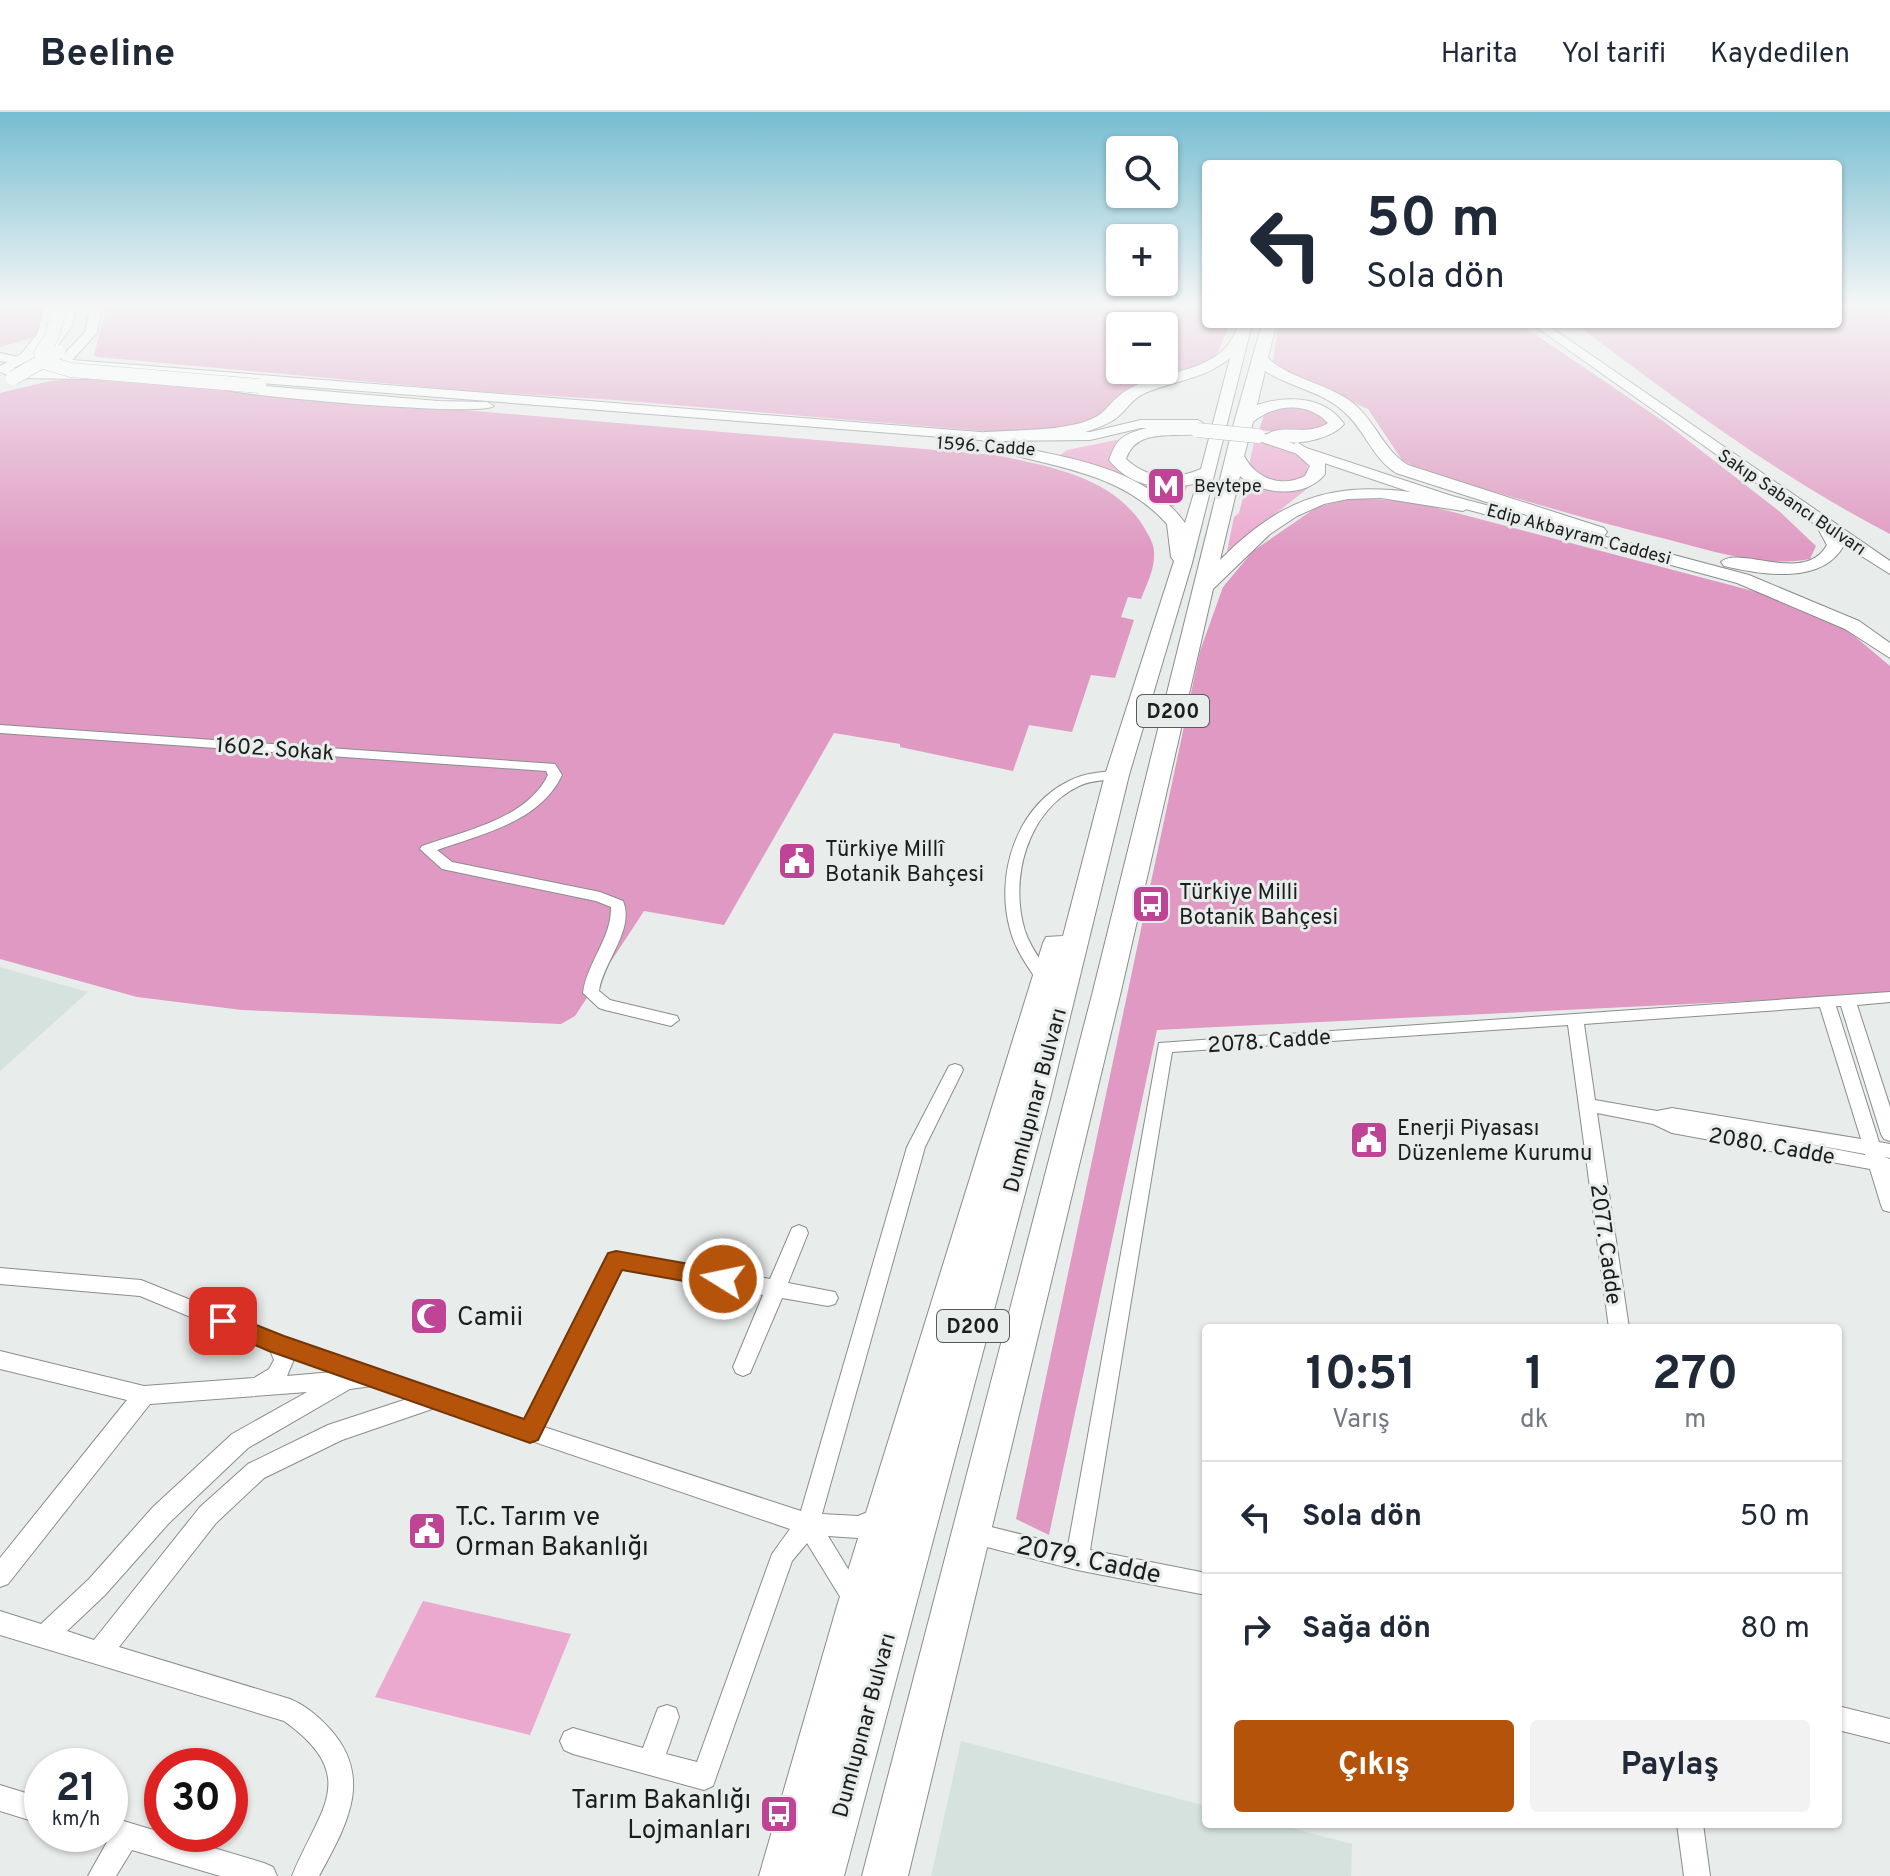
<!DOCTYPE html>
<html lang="tr">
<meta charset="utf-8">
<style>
body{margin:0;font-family:Overpass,sans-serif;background:#f2f2f3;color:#1f2937;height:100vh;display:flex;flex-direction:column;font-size:30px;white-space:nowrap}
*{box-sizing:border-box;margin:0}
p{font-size:26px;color:#747a83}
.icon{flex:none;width:44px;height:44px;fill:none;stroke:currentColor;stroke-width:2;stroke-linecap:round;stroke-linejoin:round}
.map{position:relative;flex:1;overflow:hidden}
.details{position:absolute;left:1202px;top:1212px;width:640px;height:504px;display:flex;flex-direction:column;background:#fff;border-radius:8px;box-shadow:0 2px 6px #0004}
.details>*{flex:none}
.banner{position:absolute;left:1202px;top:48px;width:640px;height:168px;border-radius:8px;box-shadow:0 2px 6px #0004;background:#fff;color:#1f2937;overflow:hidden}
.tools{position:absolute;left:1106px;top:24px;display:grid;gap:16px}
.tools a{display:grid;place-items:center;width:72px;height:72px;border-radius:8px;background:#fff;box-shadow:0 2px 6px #0004;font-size:40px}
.speed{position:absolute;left:24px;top:1636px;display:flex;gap:16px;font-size:40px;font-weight:700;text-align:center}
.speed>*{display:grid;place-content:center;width:104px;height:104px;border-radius:50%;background:#fff;box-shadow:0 2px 6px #0004;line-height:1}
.speed small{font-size:20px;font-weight:400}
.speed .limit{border:12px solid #d22;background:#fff;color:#111}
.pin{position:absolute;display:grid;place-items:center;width:68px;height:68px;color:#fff;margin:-34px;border-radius:16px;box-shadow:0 4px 12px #0006}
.me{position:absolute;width:88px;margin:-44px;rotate:280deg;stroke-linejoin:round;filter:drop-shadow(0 0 6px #0008)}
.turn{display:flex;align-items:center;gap:28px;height:168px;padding:0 32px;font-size:36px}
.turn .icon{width:104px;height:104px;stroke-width:2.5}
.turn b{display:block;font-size:56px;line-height:68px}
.eta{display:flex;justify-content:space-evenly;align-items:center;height:136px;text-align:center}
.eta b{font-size:48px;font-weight:700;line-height:56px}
.button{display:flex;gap:16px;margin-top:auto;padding:16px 32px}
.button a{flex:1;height:92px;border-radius:8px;background:#b45309;color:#fff;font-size:32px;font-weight:700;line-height:92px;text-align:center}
.button a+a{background:#f2f2f3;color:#1f2937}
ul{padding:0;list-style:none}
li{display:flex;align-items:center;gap:24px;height:112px;padding:0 32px;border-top:2px solid #e0e1e3}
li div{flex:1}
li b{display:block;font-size:30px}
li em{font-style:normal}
header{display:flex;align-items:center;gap:48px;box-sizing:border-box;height:112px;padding:0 40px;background:#fff;border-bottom:2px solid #e0e1e3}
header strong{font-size:38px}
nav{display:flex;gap:44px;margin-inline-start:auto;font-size:28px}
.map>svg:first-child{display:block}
.built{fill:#d6e2de}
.green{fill:#eba9cf}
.forest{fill:#df99c2;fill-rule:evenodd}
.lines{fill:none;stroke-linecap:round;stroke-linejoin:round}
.minor-casing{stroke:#898d8c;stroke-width:2}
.secondary-casing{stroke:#898d8c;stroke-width:2}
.primary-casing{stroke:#898d8c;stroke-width:2}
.trunk-casing{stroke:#898d8c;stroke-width:2}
.minor{fill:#fff;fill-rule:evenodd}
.secondary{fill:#fff;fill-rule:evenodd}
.primary{fill:#fff;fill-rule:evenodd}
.trunk{fill:#fff;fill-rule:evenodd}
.primary-bridge-casing{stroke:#898d8c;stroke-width:15;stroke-linecap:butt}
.primary-bridge{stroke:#fff;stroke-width:14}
.route{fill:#b45309;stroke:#753606;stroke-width:2}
.labels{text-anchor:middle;stroke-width:6;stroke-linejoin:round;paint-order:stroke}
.far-street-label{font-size:18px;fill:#1c1d1d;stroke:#e8ecea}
.far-poi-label{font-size:18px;fill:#1c1d1d;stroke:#e8ecea;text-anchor:start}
.shield{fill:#e8ecea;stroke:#595b5a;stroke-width:2}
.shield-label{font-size:20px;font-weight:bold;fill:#1c1d1d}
.street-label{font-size:22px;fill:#1c1d1d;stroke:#e8ecea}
.poi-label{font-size:22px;fill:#1c1d1d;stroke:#e8ecea;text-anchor:start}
.near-poi-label{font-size:26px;fill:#1c1d1d;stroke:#e8ecea;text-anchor:start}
.near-street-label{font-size:26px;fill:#1c1d1d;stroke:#e8ecea}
</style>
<header>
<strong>Beeline</strong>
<nav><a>Harita</a><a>Yol tarifi</a><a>Kaydedilen</a></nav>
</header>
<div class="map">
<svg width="1890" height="1764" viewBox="0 0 1890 1764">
<rect width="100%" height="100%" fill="#e8ecea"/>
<g class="built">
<path d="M0,855L88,880L0,959Z"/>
<path d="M961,1629L1206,1694V1712H1276L1352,1732L1351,1764H931Z"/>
</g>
<g class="green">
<path d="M1126,326L1123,358L1189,371L1184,381H1177L1174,395L1060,343L1067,338Z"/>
<path d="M1255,326L1295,338L1307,350L1308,360C1290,378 1267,367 1248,357Z"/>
<path d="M1255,372L1308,376L1227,440L1234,405L1239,401L1245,379H1253Z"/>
<path d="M423,1489L571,1522L530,1623L375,1585Z"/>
</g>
<g class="forest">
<path d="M0,194H47L35,225L0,235Z"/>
<path d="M107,194H1206V212H1230L1214,249L1143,275L1098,307L1059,318L994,320L615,288L470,279L97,245L94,243ZM1120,214H1164V258H1120Z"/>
<path d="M1838,194H1890V422C1778,364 1677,288 1576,212H1838Z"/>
<path d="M1278,212H1520L1663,309L1779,399L1816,434L1810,447C1761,456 1713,439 1666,427C1584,407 1503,382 1422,359L1402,348L1368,297L1278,258L1273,250Z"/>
<path d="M86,266L995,343C1048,354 1115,365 1145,417C1149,424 1154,432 1154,440C1155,457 1147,471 1141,487L1128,485L1121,505L1134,508L1115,566L1091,563L1072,620L1029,613L1013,659L900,635V632L834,621L724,813L644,799L575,904L561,912L242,898L137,885L0,847V281L50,269Z"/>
<path d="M1290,294L1321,300L1330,313L1295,322L1259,318L1265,300Z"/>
<path d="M1354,386L1415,390L1772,484L1846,517L1890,554V882L1157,918L1049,1423L1016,1407L1200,539L1223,475L1253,439L1317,395Z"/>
</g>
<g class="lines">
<defs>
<g id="minor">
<path d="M0,613L555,652L562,663C540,710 482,722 437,738L452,750L600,780L623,789C635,818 603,850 599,879L610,888L677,904L679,908L671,914L605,898L599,896L583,881C587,850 612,826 611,795L596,789L442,757L420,737L422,734C464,719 527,707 548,663L546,659L0,621Z"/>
<path d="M1117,659L1124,663L1122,666C1108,669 1093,667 1079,674C1027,699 1009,767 1025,819C1031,837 1043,851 1053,867L1051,871H1039C1027,854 1015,837 1010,817C995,763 1016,695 1069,669C1084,661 1101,660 1117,659Z"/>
<path d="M1890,880V890L1857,893L1890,995V1029L1884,1027L1881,1022L1841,894H1836L1879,1030L1890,1032V1046L1884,1045L1890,1047V1100L1883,1098L1881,1093L1870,1057L1672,1021L1653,1012L1597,1001L1629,1216H1609L1568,913L1172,940L1090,1438L1206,1461V1483L1077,1458L963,1429L960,1421L963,1413L971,1410L1068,1434L1159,931ZM1820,895L1861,1027L1672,996L1657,999L1595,988L1584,912ZM1777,1026L1865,1042V1043Z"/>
<path d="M955,952L961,954L963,958L925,1035L822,1402L858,1404L882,1394L890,1397L893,1405L890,1413L858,1426L828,1424L867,1488L863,1496L855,1500L847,1496L807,1431L792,1449L713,1674L704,1678L573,1642L564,1638L560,1629L564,1620L573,1616L643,1636L658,1596L667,1593L676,1596L679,1605L666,1642L697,1650L772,1442L790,1417L435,1296L342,1328L264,1366L216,1411L119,1535L290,1587C305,1593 318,1604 329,1616C375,1666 346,1714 319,1764H292C319,1697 362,1665 284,1609L0,1523V1499L41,1512L89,1467L153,1395L232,1322L307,1280L150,1292L8,1472L0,1475V1446L127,1288L0,1257V1239L144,1274L254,1266L269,1257L274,1248L270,1238L140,1184L0,1172V1156L141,1168L283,1225L525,1309L609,1142L616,1140L770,1167L792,1116L799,1113L806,1116L808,1121L788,1171L835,1180L838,1186L835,1192L828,1194L782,1186L750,1261L743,1264L736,1261L733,1255L763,1183L621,1157L544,1315L801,1399L907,1035L949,954ZM294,1247L333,1260L287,1264ZM372,1274L407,1287L328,1313L248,1352L200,1395L94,1528L67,1519L105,1483L169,1411L248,1336L350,1277Z"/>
<path d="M1838,1594L1890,1607V1631L1838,1618Z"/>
<path d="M0,1673L42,1686V1712L0,1699Z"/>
<path d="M110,1705L264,1751L273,1755L277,1764H220L132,1738L116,1764H88L107,1730L101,1727L99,1722H110Z"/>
<path d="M1677,1712H1703L1710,1764H1684Z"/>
</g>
<path id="secondary" d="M0,241L27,247L21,251L0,249Z"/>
<g id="primary">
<path d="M45,194H57L49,222L37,240L42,239L60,214L64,194H76L72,214L53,240L64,242L85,220L91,194H103L97,221L72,248L992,321L1090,320L1141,308H1198L1205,312L1198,316H1141L1090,328L992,329L71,256L59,253L56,248C40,246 27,247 14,256L88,259L95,263L88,267L15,266L0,260V254L21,242L37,222Z"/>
<path d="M1532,212H1546L1890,449V462L1844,433C1823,473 1762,463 1724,454L1721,450C1739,433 1805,473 1827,433L1816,413Z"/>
<path d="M231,271L438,289L487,290L494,294C481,305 256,285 226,278V272Z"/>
<path d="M1258,320L1452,384L1749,463L1859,509L1890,531V546L1845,517L1737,471L1440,390L1253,327V321Z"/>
</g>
<g id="trunk">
<path d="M1238,212H1252L1192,451L1129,663L1050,987L844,1764H759L837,1494L1043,831L1046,825L1063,824L1105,663L1174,449L1171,445L1167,412C1127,367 1073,358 1017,344L1015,341L1023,336C1081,348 1148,360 1185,411L1197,371C1165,380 1130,375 1109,348C1112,340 1115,331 1122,326C1137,314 1191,307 1205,318L1203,321C1176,327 1137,314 1126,347C1148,367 1173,369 1201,357L1230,246C1205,267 1173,269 1145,281C1130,287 1125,302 1112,309C1075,330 1026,327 985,330L977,325L985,320C1015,318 1047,319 1077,312C1109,304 1105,292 1127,278C1163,256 1225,263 1238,212Z"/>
<path d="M1262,212H1276L1268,246L1275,252C1299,269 1331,273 1354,292C1376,310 1383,338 1408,353L1604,416L1607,420L1604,424H1592L1396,361C1371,345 1365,317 1343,299C1321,279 1289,275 1265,259L1257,293C1287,283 1325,284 1344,312C1330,329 1283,338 1266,323C1282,311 1308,325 1328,311C1308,289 1274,292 1253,310L1244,344C1256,367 1282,376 1305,364L1310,354L1289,335L1297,330L1325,349V362C1307,386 1262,384 1240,364L1220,448C1299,368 1359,368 1463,389L1472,394L1463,399L1381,386L1348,387L1324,392L1297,404L1270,422L1213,477L1121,879L908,1764H862L1093,879L1234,311Z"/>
</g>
</defs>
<use href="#minor" class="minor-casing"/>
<use href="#secondary" class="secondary-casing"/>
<use href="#primary" class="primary-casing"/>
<use href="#trunk" class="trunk-casing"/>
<use href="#minor" class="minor"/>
<use href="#secondary" class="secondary"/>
<use href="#primary" class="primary"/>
<use href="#trunk" class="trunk"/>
<defs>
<g id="primary-bridge">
<path d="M58,201L52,224L41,242L47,251L71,258L259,274"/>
<path d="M13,266L58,240"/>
<path d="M1197,318L1258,324"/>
</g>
</defs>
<use href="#primary-bridge" class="primary-bridge-casing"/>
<use href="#primary-bridge" class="primary-bridge"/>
</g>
<linearGradient id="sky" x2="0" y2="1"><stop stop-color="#76bdd1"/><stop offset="0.44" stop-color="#f5f6f6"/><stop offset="1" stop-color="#f5f6f6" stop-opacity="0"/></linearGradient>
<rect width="1890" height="441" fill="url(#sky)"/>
<path class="route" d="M616,1139L723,1158L731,1161L734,1167L731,1174L723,1176L622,1158L538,1328L530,1331L269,1239L215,1216L211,1209L215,1203L223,1200L284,1224L524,1307L608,1141Z"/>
<defs>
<symbol id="metro-square" viewBox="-11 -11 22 22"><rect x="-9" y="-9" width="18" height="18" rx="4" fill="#bf4495" stroke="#e8ecea"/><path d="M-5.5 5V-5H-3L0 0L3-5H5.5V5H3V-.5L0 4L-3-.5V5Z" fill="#fff"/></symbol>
<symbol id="civic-square" viewBox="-11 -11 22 22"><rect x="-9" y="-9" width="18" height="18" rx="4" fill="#bf4495" stroke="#e8ecea"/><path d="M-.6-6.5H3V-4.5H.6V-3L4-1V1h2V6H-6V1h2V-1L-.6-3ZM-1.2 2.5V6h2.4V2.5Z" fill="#fff"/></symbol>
<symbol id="bus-square" viewBox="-11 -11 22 22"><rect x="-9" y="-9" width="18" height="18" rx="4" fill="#bf4495" stroke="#e8ecea"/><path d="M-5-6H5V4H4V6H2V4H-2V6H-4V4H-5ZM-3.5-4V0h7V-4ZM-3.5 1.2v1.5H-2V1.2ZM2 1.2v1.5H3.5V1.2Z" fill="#fff"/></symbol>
<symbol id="mosque-square" viewBox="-11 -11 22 22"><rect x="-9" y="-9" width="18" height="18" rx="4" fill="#bf4495" stroke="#e8ecea"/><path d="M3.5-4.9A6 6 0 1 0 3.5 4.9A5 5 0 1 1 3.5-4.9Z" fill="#fff"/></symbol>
</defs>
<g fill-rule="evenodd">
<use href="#metro-square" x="1144" y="352" width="44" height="44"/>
<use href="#civic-square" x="775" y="727" width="44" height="44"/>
<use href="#bus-square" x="1129" y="770" width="44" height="44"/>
<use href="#civic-square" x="1347" y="1006" width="44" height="44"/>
<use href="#mosque-square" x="407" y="1182" width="44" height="44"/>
<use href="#civic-square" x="405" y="1397" width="44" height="44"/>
<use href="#bus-square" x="757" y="1680" width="44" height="44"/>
</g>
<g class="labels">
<g class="far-street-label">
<text transform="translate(986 334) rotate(4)" y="6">1596. Cadde</text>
<text transform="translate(1792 390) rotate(34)" y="6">Sakıp Sabancı Bulvarı</text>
<text transform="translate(1579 422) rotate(15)" y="6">Edip Akbayram Caddesi</text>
</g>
<g class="far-poi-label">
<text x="1194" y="380">Beytepe</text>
</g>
<g class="shield">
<rect x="1137" y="583" width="72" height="32" rx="6"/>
<rect x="937" y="1198" width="72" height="32" rx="6"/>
</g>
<g class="shield-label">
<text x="1173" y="606">D200</text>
<text x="973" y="1221">D200</text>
</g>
<g class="street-label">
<text transform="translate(275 636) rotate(4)" y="8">1602. Sokak</text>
<text transform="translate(1269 928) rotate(-4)" y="8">2078. Cadde</text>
<text transform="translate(1034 988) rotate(-75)" y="8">Dumlupınar Bulvarı</text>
<text transform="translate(1772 1033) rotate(10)" y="8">2080. Cadde</text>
<text transform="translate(1607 1132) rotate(82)" y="8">2077. Cadde</text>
<text transform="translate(863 1613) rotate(-75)" y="8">Dumlupınar Bulvarı</text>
</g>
<g class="poi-label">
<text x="825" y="744">Türkiye Millî<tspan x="825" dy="25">Botanik Bahçesi</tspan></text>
<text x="1179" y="787">Türkiye Milli<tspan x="1179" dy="25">Botanik Bahçesi</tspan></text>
<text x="1397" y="1023">Enerji Piyasası<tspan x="1397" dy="25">Düzenleme Kurumu</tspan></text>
</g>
<g class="near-poi-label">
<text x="457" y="1213">Camii</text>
<text x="455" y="1413">T.C. Tarım ve<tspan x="455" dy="30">Orman Bakanlığı</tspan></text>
<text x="751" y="1696" text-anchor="end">Tarım Bakanlığı<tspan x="751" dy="30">Lojmanları</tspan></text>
</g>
<g class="near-street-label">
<text transform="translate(1089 1447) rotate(12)" y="9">2079. Cadde</text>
</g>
</g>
</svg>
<div class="tools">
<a><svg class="icon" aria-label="search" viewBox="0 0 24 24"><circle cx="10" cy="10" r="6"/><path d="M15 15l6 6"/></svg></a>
<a>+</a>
<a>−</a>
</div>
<div class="speed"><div>21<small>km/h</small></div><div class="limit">30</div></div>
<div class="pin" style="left:223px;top:1209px;background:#d93025"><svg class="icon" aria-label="arrive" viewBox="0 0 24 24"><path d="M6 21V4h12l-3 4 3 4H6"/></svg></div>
<svg class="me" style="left:723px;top:1167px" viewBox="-20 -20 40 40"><circle r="17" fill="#b45309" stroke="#fff" stroke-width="3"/><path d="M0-11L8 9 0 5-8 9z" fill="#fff"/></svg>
<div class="banner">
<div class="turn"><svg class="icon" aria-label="left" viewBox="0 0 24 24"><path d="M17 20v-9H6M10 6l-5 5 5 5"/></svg><div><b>50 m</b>Sola dön</div></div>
</div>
<section class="details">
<div class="eta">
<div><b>10:51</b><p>Varış</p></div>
<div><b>1</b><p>dk</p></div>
<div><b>270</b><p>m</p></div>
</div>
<ul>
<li><svg class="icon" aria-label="left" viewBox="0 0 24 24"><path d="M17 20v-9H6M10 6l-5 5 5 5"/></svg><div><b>Sola dön</b></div><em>50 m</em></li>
<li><svg class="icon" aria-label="right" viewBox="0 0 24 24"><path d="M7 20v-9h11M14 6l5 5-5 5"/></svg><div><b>Sağa dön</b></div><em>80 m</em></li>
</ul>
<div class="button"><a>Çıkış</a><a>Paylaş</a></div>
</section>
</div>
